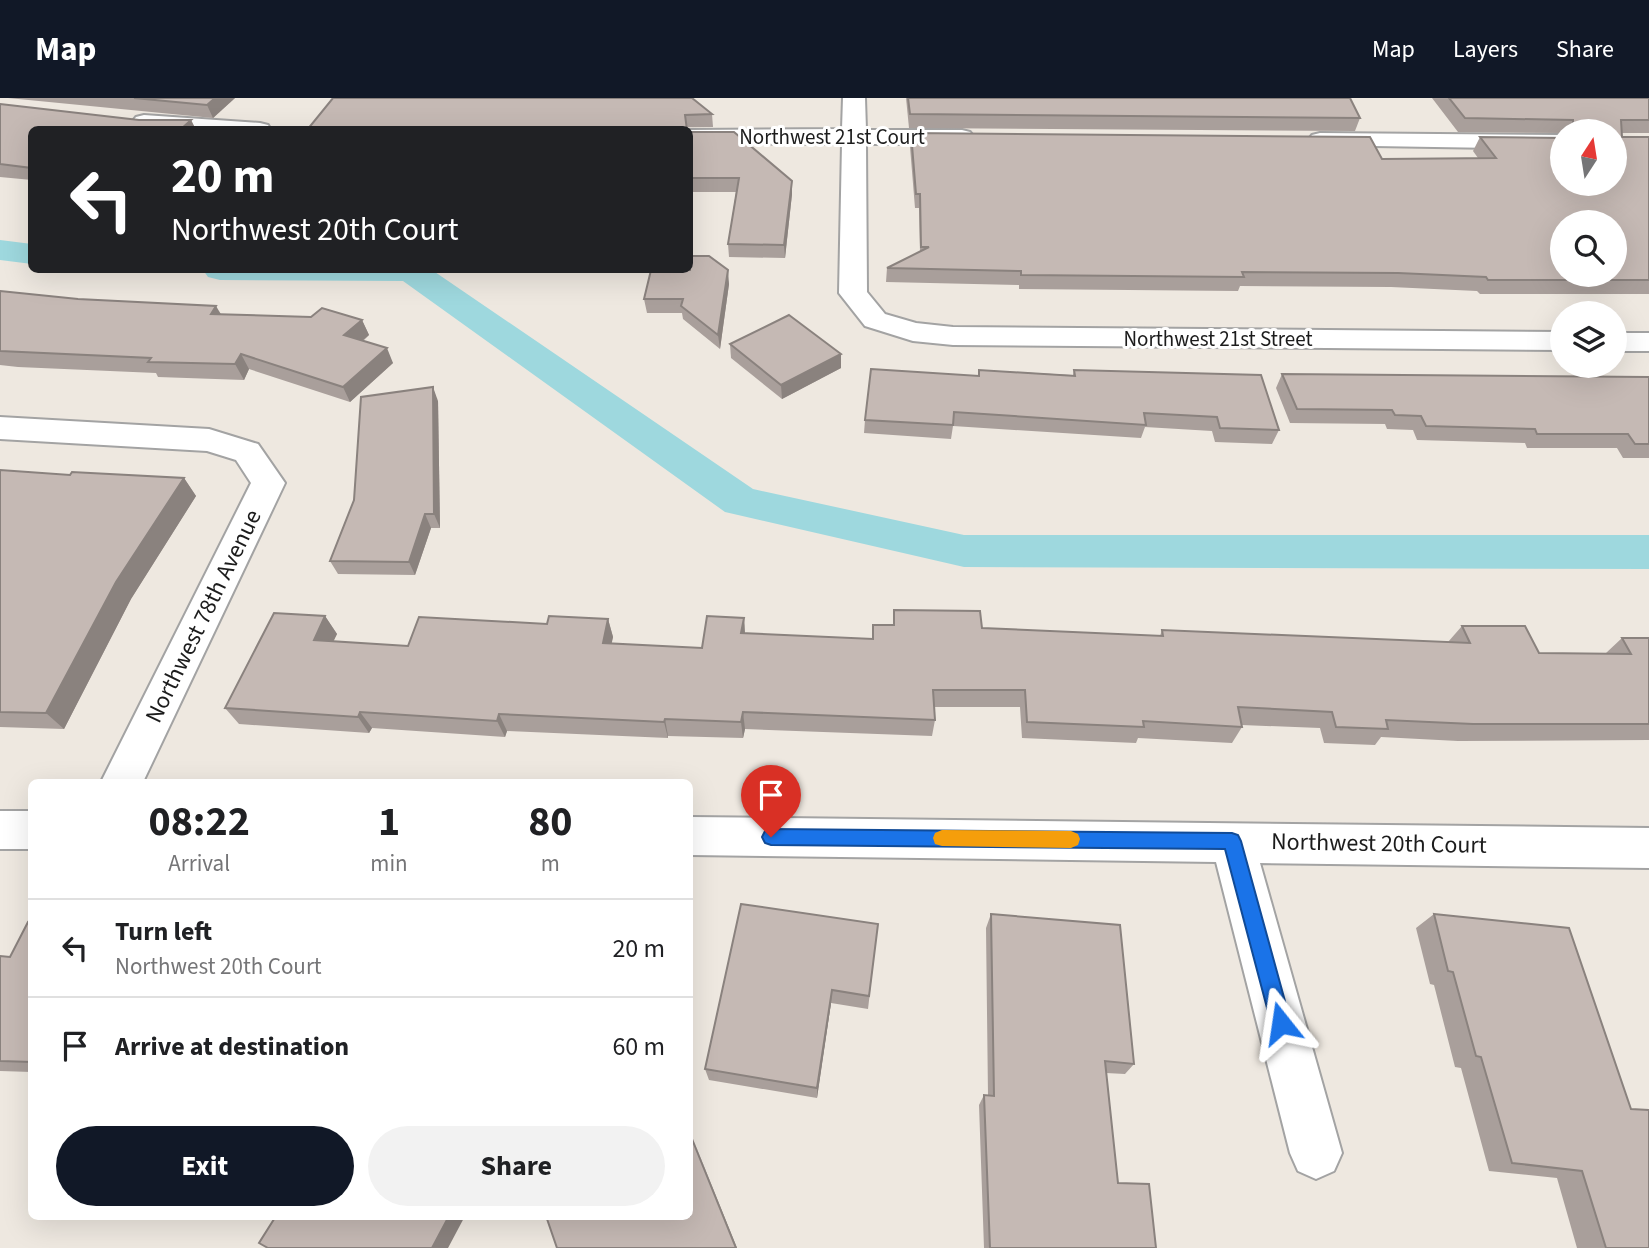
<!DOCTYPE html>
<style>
body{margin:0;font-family:"Source Sans 3",sans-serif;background:#f2f2f2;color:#202124;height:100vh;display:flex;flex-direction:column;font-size:26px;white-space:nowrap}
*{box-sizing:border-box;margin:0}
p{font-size:23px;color:#757577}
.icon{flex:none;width:38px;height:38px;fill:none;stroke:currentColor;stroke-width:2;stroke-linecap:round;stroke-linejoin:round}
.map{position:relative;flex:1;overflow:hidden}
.sheet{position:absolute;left:28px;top:681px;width:665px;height:441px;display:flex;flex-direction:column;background:#fff;border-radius:10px;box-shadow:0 7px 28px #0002}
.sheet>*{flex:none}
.top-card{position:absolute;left:28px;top:28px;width:665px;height:147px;border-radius:10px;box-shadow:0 7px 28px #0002;background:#202124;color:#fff;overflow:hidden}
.needle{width:46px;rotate:12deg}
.tools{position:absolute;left:1550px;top:21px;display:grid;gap:14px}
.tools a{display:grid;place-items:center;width:77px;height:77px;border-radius:50%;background:#fff;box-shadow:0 7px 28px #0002;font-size:35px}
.pin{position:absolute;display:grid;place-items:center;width:60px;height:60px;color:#fff;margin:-72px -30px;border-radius:50% 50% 50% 0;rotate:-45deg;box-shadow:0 0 7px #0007}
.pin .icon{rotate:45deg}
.me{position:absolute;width:77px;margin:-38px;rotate:345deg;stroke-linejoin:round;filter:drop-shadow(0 0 5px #0008)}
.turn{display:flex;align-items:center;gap:24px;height:147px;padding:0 28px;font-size:32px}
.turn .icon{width:91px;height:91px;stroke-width:2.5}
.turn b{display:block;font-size:49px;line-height:60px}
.eta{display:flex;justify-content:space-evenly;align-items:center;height:119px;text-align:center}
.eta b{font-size:42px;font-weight:700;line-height:49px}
.cta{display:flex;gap:14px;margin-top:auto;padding:14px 28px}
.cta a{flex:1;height:80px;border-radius:42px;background:#111827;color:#fff;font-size:28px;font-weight:700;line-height:80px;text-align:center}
.cta a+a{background:#f2f2f2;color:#202124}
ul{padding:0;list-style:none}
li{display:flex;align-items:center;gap:21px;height:98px;padding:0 28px;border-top:2px solid #e0e0e0}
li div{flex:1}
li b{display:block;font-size:26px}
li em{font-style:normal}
header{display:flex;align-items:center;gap:42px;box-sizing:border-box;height:98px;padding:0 35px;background:#111827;color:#fff}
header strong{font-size:33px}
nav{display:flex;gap:38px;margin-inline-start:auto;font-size:24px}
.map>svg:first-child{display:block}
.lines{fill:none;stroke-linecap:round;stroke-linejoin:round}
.canal{fill:#9ed8de;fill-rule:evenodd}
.minor-casing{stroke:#a3a3a3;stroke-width:4}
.minor{fill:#fff;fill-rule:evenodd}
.wall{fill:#a99f9b}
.shaded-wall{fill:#8a827e}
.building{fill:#c5b9b4;stroke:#8a827e;stroke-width:2;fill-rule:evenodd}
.route{fill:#1a73e8;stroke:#114b97;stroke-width:2}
.slow{fill:#f59e0b}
.labels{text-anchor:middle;stroke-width:6;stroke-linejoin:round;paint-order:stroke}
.far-street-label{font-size:21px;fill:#1c1c1c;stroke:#fff}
.street-label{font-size:24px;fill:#1c1c1c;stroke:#fff}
</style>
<header>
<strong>Map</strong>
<nav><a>Map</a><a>Layers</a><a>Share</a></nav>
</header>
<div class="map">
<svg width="1649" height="1150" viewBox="0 0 1649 1150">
<rect width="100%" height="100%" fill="#eee8e0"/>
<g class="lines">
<g class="canal">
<path d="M0,142L32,146V166L0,162Z"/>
<path d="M203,172H432L753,391L964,437H1649V471L964,469L725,414L403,183L220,182L208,179Z"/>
</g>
<defs>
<g id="minor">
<path d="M843,0H865L866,32H962L970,34L974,39L970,44L962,46H866L867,194L885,216L916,225L953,229L1563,234V252L953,247L913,243L865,228L839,195L842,46L690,45L688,32L842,31Z"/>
<path d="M144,17L260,25L268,27L271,32H152L136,29L132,24L136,19Z"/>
<path d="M1320,35L1563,37V51L1312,47L1308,42L1312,37Z"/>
<rect x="1615" y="235" width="34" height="18"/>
<path d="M0,319L209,331L258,346L285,385L143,684H101L251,385L236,362L207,353L0,341Z"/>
<rect x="0" y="713" width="32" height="38"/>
<path d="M690,719L1649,730V770L1260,765L1342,1055L1334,1073L1316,1081L1298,1073L1290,1055L1216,764L690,757Z"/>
</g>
</defs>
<use href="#minor" class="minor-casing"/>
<use href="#minor" class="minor"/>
</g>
<g class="wall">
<path d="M8,0H235L213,20Z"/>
<path d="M906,0H1350L1360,20L1355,33L909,30Z"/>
<path d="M1432,0H1649V35H1622V39H1649V196H1480L1477,193L1391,189L1240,188L1238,193L1019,191V187L886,184L887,170L920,154L919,110H915L910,49L911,35L1382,61L1478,60L1473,53L1480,39L1563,86L1615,33H1563V35L1458,34Z"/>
<path d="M0,6L139,22H191L196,32H32V82L0,79Z"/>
<path d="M712,16L713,29L307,32Z"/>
<path d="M690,34L792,83V96L785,160L729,159L728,146L736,94H690Z"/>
<path d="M729,186L720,251L683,221L682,215H647L644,201Z"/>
<path d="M0,193L221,216L362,222L369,237L363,243L393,265L350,304L249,271L244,282L158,279L156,275L18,269L0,267Z"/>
<path d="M730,246L841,270L782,301L731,260Z"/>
<path d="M979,272L1073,277L1074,272L1279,332L1272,346L1215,344L1212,333L1145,329L1141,340L953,328L951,341L864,335L865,322L978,278Z"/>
<path d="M1282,276L1649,279V360H1623L1617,350H1527L1525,345L1417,342L1413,332L1387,331L1385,326L1290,325L1276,290Z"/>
<path d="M438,303L440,430H431L415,477L338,476L330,463Z"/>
<path d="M0,372L70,377L184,380L196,398L131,501L64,631L0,629Z"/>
<path d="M894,512L982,530L1160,538L1162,532L1448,544L1462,528L1539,555H1606L1622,540H1649V642L1458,643L1381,639L1375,647L1324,645L1320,630L1242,627V629L1232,645L1138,640L1136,645L1022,640L1020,609H934L935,622L932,638L745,631L743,640L668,638V640L507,633L505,639L372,630L369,635L239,626L225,610L325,518L337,536L333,543L408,548L547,526L608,521L613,539L611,546L702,550L744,520L745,535L872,541L873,527H893Z"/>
<path d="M991,816L1134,966L1125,976L1106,975L1118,1085L1156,1150H984L979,1007L984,997H988L986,830Z"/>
<path d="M1434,816L1649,1150H1577L1557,1080L1489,1073L1461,970L1455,969L1434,887L1430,886L1416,830Z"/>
<path d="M32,825V974L0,973V858L10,859Z"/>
<path d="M878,826L868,911L831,905L817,1000L709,982L705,971Z"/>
</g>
<g class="shaded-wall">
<path d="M215,0H235L213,20L207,7Z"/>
<path d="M191,22L196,32H180Z"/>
<path d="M792,83V96L785,160L784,147Z"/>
<path d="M728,172L729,186L720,251L718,237Z"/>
<path d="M216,208L225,223L211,216Z"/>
<path d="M362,222L369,237L351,252L344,237Z"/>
<path d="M387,250L393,265L350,304L343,289Z"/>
<path d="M241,256L249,271L244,282L235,266Z"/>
<path d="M841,256V270L782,301L781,287Z"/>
<path d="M433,289L438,303L440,430L434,416Z"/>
<path d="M184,380L196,398L131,501L64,631L46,615L116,484Z"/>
<path d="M425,416L431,430L415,477L409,464Z"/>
<path d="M325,518L337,536L326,559L314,542Z"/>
<path d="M744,520L745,537L741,535Z"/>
<path d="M608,521L613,539L608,563L603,545Z"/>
<path d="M360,614L372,630L369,635L358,619Z"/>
<path d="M743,614L745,631L743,640L741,624Z"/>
<path d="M499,616L507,633L505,639L497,623Z"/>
<path d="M665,621L668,638V640L664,624Z"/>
<path d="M832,892L831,905L817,1000V990Z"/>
<path d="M690,1034L737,1150H736Z"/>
<path d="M449,1118H465L448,1150H432Z"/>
</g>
<g class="building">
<path d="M134,0H215L207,7Z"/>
<path d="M333,0H692L712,16L685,17L687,32H307Z"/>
<path d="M908,0H1350L1360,20L910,16Z"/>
<path d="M1449,0H1649V22H1621L1622,39H1649V182H1488L1486,179L1398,175L1242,174L1244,179L1021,177V173L887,170L929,149H921L920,96H916L911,35L1370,39L1382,61L1496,60L1480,39L1563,40V86H1615V33H1573V22L1465,20ZM1563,124H1615V177H1563Z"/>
<path d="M0,6L139,22H191L180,32H32V70L0,66Z"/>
<path d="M690,34H734L792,83L784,147L728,146L739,80H690Z"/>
<path d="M690,158H709L728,172L718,237L681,208L683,201H644L651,172H690Z"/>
<path d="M0,193L78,201L216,208L211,216L311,219L322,210L362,222L344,237L387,250L343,289L241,256L235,266L148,264L151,260L0,253Z"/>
<path d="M789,217L841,256L781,287L730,246Z"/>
<path d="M871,271L979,278V272L1075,278L1074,272L1261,277L1279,332L1220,330L1217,319L1144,315L1146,327L954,314L953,327L865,322Z"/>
<path d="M1282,276L1649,279V346H1635L1628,336H1537L1535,331L1426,328L1421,318L1395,317L1392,312L1297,311Z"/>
<path d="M433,289L434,416H425L409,464L330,463L354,402L361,299Z"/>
<path d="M0,372L70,377L72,374L184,380L116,484L46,615L0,614Z"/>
<path d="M894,512L980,513L982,530L1163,538L1162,532L1470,545L1462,528H1525L1539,555L1631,556L1622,540H1649V626H1473L1386,622L1388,631L1336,629L1332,614L1238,609L1242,629L1143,623L1144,629L1027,624L1025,592H933L935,622L743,614L741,624L665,621L664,624L499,616L497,623L360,614L358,619L225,610L274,515L325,518L314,542L408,548L419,519L547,526L549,518L608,521L603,545L702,550L707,518L744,520L741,535L873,541V527H894Z"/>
<path d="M741,806L878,826L869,898L832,892L817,990L705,971Z"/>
<path d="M991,816L1120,827L1134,966L1105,963L1118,1085L1149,1086L1156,1150H990L984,997L994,998Z"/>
<path d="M1434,816L1569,830L1631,1011L1649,1012V1150H1606L1582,1073L1512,1065L1481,959L1476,958L1453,874L1448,873Z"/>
<path d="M28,824L32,825V964L0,963V858L10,859Z"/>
<path d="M690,1036L736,1150H557L546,1118H690Z"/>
<path d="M276,1118H449L432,1150H268L259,1145Z"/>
</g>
<path class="route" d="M771,731L1232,735L1238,737L1241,743L1291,925L1288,932L1281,935L1274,932L1271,925L1225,751L771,747L765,745L762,739L765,733Z"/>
<path class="slow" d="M942,732L1071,733L1078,736L1080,741L1078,747L1071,750L942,748L935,746L933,740L935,735Z"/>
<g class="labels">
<g class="far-street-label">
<text x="832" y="46">Northwest 21st Court</text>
<text x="1218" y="248">Northwest 21st Street</text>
</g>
<g class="street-label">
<text transform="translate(203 518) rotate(-64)" y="8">Northwest 78th Avenue</text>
<text transform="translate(1379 745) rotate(1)" y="8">Northwest 20th Court</text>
</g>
</g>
</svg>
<div class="tools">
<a><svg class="needle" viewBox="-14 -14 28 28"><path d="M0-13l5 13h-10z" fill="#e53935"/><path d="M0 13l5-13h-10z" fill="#757577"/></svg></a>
<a><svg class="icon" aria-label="search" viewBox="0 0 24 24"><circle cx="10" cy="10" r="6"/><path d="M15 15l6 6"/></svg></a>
<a><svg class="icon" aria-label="layers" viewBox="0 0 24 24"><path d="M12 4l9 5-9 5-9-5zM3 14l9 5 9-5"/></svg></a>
</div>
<div class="pin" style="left:771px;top:739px;background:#d93025"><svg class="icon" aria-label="arrive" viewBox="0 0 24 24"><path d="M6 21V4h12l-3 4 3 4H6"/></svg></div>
<svg class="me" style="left:1281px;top:925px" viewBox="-20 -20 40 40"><path d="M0-17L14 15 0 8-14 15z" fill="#1a73e8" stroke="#fff" stroke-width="4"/></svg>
<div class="top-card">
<div class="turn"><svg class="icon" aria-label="left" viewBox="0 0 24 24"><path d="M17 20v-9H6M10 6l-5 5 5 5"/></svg><div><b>20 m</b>Northwest 20th Court</div></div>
</div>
<section class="sheet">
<div class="eta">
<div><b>08:22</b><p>Arrival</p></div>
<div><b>1</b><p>min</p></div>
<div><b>80</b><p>m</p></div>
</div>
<ul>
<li><svg class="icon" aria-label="left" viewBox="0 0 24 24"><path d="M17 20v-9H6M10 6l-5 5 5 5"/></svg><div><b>Turn left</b><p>Northwest 20th Court</p></div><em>20 m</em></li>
<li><svg class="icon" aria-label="arrive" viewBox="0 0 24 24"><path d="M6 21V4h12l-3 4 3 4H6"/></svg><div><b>Arrive at destination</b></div><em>60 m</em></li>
</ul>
<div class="cta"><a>Exit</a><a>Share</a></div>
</section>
</div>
